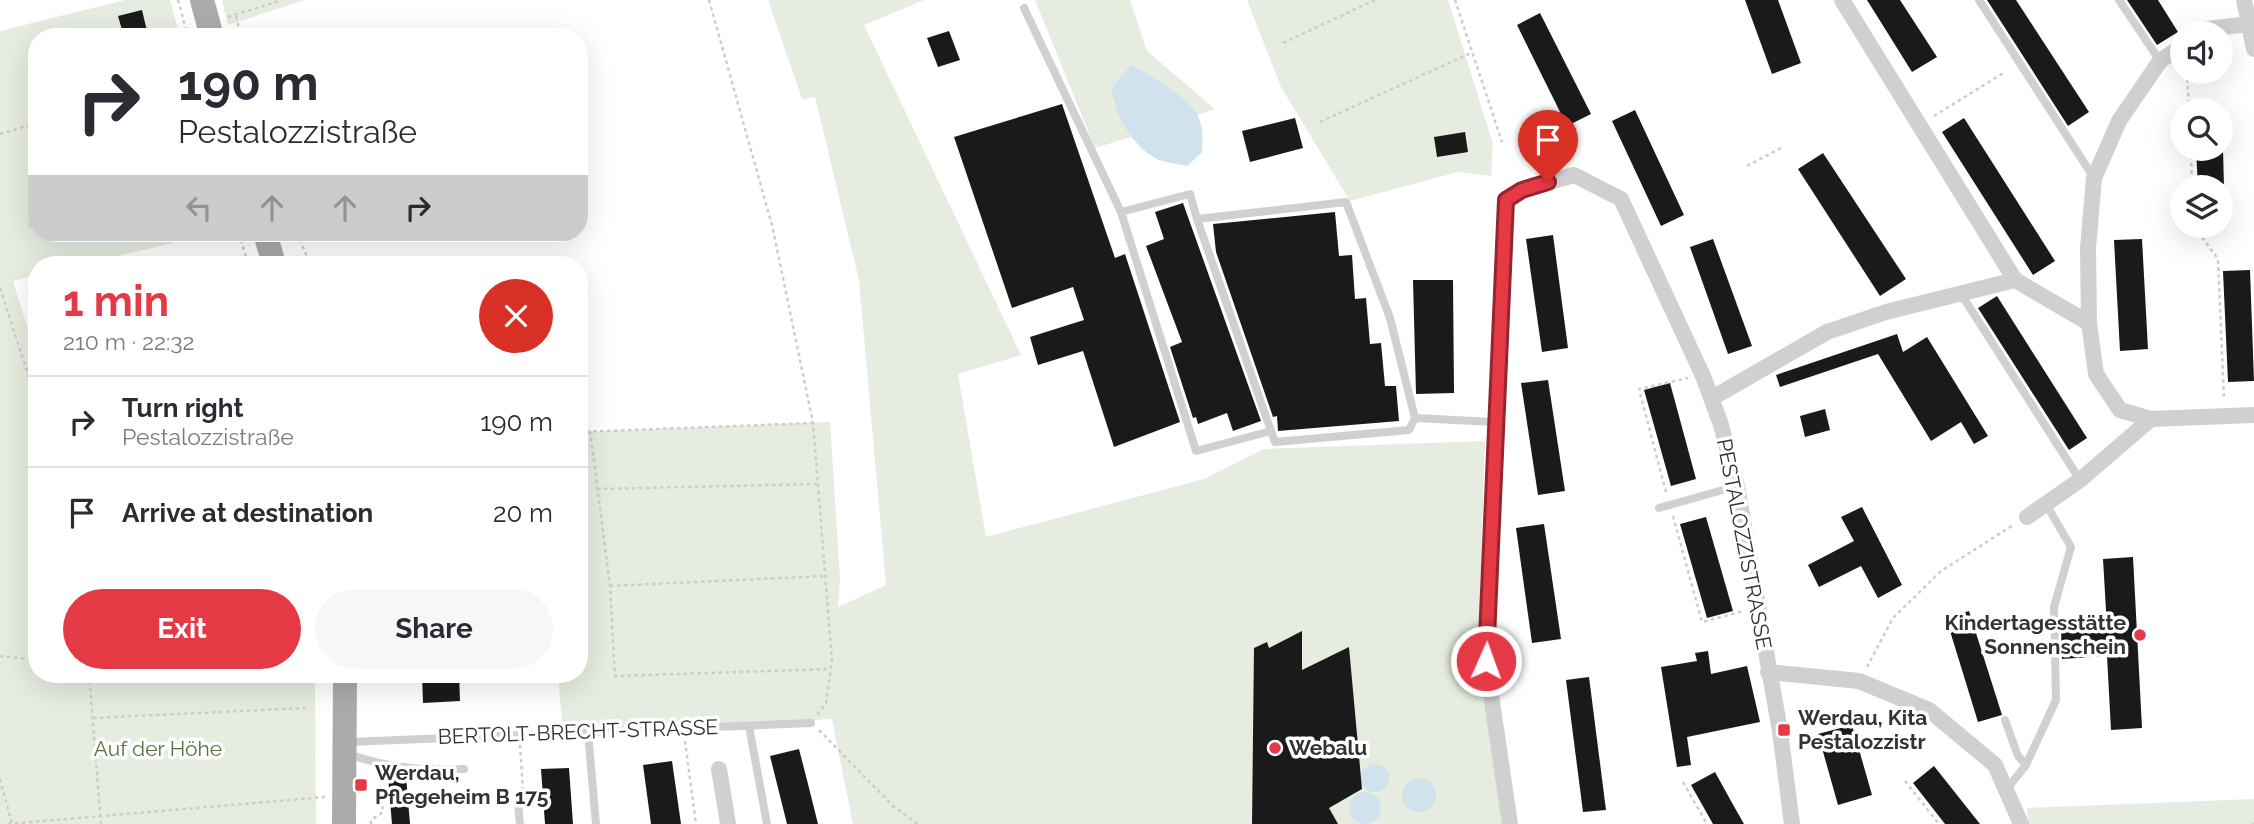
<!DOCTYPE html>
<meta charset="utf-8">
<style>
body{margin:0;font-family:Raleway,sans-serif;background:#f7f7f7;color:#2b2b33;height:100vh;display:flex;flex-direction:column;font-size:26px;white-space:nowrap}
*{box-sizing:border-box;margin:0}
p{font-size:23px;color:#7c7c81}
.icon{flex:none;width:38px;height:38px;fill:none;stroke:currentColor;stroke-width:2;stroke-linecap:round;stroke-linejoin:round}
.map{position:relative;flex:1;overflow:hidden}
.details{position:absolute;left:28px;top:256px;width:560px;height:427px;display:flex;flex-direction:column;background:#fff;border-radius:28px;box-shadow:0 7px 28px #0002}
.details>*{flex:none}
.top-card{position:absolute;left:28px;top:28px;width:560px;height:214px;border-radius:28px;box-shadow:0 7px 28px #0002;background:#fff;color:#2b2b33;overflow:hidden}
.tools{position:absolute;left:2170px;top:21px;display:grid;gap:14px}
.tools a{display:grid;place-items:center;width:63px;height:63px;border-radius:50%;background:#fff;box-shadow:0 7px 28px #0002;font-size:35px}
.pin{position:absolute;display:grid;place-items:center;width:60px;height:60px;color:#fff;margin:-72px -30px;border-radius:50% 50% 50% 0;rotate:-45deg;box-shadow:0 0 7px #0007}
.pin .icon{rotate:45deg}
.me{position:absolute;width:77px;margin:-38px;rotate:2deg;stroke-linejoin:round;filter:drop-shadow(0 0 5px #0008)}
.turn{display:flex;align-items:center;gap:24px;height:147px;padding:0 35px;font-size:32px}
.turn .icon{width:91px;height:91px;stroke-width:2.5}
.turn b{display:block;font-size:49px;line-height:60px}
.lanes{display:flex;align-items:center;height:66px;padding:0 35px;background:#0003;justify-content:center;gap:35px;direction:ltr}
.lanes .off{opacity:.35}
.round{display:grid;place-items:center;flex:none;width:74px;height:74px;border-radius:37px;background:#f7f7f7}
.summary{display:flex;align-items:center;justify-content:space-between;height:119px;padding:0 35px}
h1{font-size:42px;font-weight:700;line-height:52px;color:#e63946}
.cta{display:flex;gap:14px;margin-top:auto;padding:14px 35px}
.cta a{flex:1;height:80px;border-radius:42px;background:#e63946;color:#fff;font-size:28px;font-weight:700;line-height:80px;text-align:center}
.cta a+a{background:#f7f7f7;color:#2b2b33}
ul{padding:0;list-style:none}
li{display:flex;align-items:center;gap:21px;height:91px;padding:0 35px;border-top:2px solid #e1e1e2}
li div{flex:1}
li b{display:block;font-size:26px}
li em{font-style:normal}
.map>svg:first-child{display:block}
.green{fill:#e6ecdf}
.water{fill:#cfe2ee}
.building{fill:#1a1a1a}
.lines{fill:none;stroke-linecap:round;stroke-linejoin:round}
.path{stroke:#cdcdcd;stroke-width:2.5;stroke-dasharray:3.5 3.5;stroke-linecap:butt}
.service{stroke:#d0d0d0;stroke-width:8}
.minor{stroke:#d0d0d0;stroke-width:16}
.primary{stroke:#ababab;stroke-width:24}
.route-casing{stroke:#96252e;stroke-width:18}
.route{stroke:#e63946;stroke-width:12}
.poi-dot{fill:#e63946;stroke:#fff;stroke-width:2.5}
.labels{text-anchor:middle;stroke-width:7;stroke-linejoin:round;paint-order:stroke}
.street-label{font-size:21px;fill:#333;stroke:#fff}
.poi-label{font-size:21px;font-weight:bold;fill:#333;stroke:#fff;text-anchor:start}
.park-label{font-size:21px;fill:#56703f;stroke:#fff}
</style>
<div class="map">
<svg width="2254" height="824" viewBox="0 0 2254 824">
<rect width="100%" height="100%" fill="#fff"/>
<g class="green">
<path d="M125,0H170L180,37H37V233H171L173,243L84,264H37V275L13,281L37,358V674H315L316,824H0V31Z"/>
<path d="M222,0H305L228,25Z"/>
<path d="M768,0H924L864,25L1021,355L958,374L986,537L1204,479L1264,449L1485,441L1478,664L1503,824H853L832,719L563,735L558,674H579V432L830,422L840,578L838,607L886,585L859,280L815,97L802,99Z"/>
<path d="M1035,0H1130L1147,51L1215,109L1197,115L1164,85L1113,101L1131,137L1095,148Z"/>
<path d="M1247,0H1448L1493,144L1491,176L1458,172L1350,201L1281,87Z"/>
<path d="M2254,799V824H2028L2027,808Z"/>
</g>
<g class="water">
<path d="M1131,65C1151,76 1185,95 1197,114C1203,124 1203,141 1202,152L1187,166C1177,163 1163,163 1155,158C1132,145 1113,113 1112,88Z"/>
<circle cx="1375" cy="778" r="14"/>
<circle cx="1419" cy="795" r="17"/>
<circle cx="1365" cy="808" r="16"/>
</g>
<g class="building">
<path d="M1745,0H1778L1801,63L1772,74Z"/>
<path d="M1867,0H1900L1937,57L1912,72Z"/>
<path d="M1987,0H2016L2089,112L2068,126Z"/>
<path d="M2127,0H2158L2178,32L2157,45Z"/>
<path d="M142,10L147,31L124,37L118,16Z"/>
<path d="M1540,13L1591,114L1567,126L1517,25Z"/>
<path d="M949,31L960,60L938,67L927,38Z"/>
<path d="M1062,104L1115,258L1125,254L1180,422L1114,447L1083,351L1038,365L1030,337L1084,320L1073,287L1012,308L954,137Z"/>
<path d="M1635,110L1684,215L1661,226L1612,121Z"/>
<path d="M1295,118L1303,148L1250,162L1242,131Z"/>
<path d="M1964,118L2055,261L2033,275L1942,132Z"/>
<path d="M1465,132L1468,152L1437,157L1434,137Z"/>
<path d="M2196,149H2223L2224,187H2198Z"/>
<path d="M1823,153L1906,279L1880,296L1798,169Z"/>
<path d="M1183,203L1261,421L1233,431L1227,413L1198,424L1196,417L1193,418L1170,347L1182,342L1146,246L1164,239L1155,212Z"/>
<path d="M1335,212L1339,256L1352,255L1355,299L1366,298L1370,344L1381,343L1385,386H1396L1399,421L1278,431L1277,416L1273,417L1216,252L1213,224Z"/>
<path d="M1553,235L1568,348L1542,352L1526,239Z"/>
<path d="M1713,239L1752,346L1728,354L1690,247Z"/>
<path d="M2142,239L2148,349L2120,351L2114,240Z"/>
<path d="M2250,270L2254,381L2228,382L2223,271Z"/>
<path d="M1413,280H1453L1454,393L1416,394Z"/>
<path d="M1997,296L2087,438L2069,450L1978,308Z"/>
<path d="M1897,334L1903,352L1927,337L1988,436L1974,444L1961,422L1931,441L1878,354L1780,387L1776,375Z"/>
<path d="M1548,380L1565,491L1538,495L1521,383Z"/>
<path d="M1670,383L1696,479L1671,486L1644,390Z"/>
<path d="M1825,409L1830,430L1805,437L1800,416Z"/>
<path d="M1862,507L1902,585L1878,598L1861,566L1819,587L1808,565L1854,541L1841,517Z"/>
<path d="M1706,517L1733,611L1707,618L1680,524Z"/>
<path d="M1544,524L1561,639L1532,643L1516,528Z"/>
<path d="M2133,557L2142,728L2111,730L2107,656L2062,659L2061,630L2107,627L2103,559Z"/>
<path d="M1969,611L2002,715L1978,722L1946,618Z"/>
<path d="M1302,631V670L1349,647L1362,789L1329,808L1338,824H1252L1254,648L1267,642L1269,648Z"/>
<path d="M1708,651L1711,674L1747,666L1760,722L1687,737L1691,765L1677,767L1661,667L1697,661L1695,653Z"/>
<path d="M422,674H459L460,701L423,703Z"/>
<path d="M1589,677L1606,810L1583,812L1566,680Z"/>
<path d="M1852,725L1872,795L1838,805L1818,734Z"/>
<path d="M799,749L808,784L818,824H787L770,756Z"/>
<path d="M672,761L681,824H651L643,765Z"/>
<path d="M1934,766L1980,824H1945L1913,783Z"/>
<path d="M569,768L573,824H545L541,769Z"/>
<path d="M1715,772L1731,801L1744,824H1713L1691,785Z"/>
<path d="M406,776L410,824H392L388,777Z"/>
</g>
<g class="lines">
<g class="path">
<path d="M178,0L188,37"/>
<path d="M709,0L772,225L813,423L832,660L826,703L817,715"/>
<path d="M1455,0L1502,142"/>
<path d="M236,16L241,37"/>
<path d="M228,17L282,0"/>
<path d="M1283,43L1375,0"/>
<path d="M2187,72L2189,110"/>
<path d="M1934,116L2005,72"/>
<path d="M1320,122L1471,53"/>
<path d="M0,134L37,123"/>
<path d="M2191,149L2192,187"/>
<path d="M1747,166L1781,148"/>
<path d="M29,226L37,224"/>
<path d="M2194,226L2218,259L2224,399"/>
<path d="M239,233L248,264"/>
<path d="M297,233L310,264"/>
<path d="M0,288L37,402"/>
<path d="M590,431L610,586L615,676L830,669"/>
<path d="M579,432L813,423"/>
<path d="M597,489L818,484"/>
<path d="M1666,492L1639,389L1688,378"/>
<path d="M1673,516L1702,622L1744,611"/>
<path d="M610,586L823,576"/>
<path d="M0,656L37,660"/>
<path d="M1867,667L1893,618L1941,571L2015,524"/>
<path d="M89,674L101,824"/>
<path d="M93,718L305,708"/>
<path d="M819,730L893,806L918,824"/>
<path d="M685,741L696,824"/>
<path d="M520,745L523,791"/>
<path d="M0,779L12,824"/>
<path d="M1905,781L1939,824"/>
<path d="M1683,782L1707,824"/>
<path d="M8,824L325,797"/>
<path d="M371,824V820L383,812L379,774"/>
<path d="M2253,824L2254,823"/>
</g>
<g class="service">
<path d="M1979,0L2094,178"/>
<path d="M2119,0L2160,61"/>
<path d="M1024,8L1121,212L1196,451L1271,431L1197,219L1346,202L1390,318L1415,418L1494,422"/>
<path d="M1121,212L1190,194L1197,219"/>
<path d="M1961,294L2080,480"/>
<path d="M1271,431L1275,442L1409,430L1415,418"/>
<path d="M1659,508L1737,486"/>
<path d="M2005,720L2018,756L2026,765L2006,790"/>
<path d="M749,726L767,824"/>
<path d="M588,732L596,824"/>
<path d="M349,742L811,723"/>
<path d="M349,754C386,768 425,771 464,769"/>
<path d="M2026,765L2056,700L2054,607L2071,547L2046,504"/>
<path d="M518,803L520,824"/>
</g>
<g class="minor">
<path d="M1842,0L2015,280"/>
<path d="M2244,0L2254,49"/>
<path d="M2202,33L2207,29L2249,24"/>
<path d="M2182,46L2160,61L2119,121L2094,178L2088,248L2089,323L2096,374L2120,410L2151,419L2254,415"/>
<path d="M1712,398L1827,332L1886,312L2015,280L2089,323"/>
<path d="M2027,517L2080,480L2151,419"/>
<path d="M1768,672L1859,681L1929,710L1995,765L2021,824"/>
<path d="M719,769L728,824"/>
<path d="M1510,824L1486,661L1506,200L1522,190L1574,175L1621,199L1703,376L1721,425L1737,486L1780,731L1792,824"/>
</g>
<g class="primary">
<path d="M202,0L212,37"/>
<path d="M265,233L274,264"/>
<path d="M344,824L345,674"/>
</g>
</g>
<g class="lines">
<defs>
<path id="route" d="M1486,661L1506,200L1522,190L1548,182"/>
</defs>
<use href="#route" class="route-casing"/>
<use href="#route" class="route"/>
</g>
<g class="poi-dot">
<circle cx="2140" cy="635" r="7"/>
<rect x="1777" y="723" width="14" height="14" rx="3.5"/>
<circle cx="1275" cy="748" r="7"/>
<rect x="354" y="778" width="14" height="14" rx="3.5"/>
</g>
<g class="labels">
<g class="street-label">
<text transform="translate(1744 544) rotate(79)" y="7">PESTALOZZISTRASSE</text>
<text transform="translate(578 732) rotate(-2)" y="7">BERTOLT-BRECHT-STRASSE</text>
</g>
<g class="poi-label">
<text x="2126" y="630" text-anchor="end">Kindertagesstätte<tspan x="2126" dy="24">Sonnenschein</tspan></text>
<text x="1798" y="725">Werdau, Kita<tspan x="1798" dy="24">Pestalozzistr</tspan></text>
<text x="1289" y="755">Webalu</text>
<text x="375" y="780">Werdau,<tspan x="375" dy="24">Pflegeheim B 175</tspan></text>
</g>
<g class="park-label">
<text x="158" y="756">Auf der Höhe</text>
</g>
</g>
</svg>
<div class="tools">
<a><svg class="icon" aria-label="sound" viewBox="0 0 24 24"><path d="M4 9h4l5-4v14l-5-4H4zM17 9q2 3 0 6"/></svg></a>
<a><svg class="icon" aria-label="search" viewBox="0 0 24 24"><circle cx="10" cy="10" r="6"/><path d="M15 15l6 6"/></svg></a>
<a><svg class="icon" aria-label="layers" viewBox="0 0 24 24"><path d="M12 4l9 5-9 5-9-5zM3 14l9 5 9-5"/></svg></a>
</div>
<div class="pin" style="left:1548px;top:182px;background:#d93025"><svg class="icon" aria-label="arrive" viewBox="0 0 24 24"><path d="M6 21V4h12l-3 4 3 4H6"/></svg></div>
<svg class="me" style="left:1486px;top:661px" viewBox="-20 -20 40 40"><circle r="17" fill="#e63946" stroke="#fff" stroke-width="3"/><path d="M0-11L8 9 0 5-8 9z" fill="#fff"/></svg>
<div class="top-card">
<div class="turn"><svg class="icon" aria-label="right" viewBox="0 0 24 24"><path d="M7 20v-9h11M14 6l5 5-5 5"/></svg><div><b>190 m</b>Pestalozzistraße</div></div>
<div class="lanes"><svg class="icon off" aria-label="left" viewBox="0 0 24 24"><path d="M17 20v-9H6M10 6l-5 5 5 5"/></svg><svg class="icon off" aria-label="ahead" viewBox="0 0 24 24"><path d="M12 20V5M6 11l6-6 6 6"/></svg><svg class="icon off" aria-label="ahead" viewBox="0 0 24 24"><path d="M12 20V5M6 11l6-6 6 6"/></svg><svg class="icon" aria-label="right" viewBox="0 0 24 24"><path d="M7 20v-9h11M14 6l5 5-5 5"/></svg></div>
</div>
<section class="details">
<div class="summary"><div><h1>1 min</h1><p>210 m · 22:32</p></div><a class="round" style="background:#d93025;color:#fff"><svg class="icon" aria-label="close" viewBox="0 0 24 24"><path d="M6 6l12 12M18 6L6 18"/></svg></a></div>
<ul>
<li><svg class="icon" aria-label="right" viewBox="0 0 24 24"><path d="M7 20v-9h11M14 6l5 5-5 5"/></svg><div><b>Turn right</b><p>Pestalozzistraße</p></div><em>190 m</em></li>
<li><svg class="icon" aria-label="arrive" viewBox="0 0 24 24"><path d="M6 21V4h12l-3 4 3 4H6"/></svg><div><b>Arrive at destination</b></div><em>20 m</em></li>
</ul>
<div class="cta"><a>Exit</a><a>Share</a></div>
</section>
</div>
